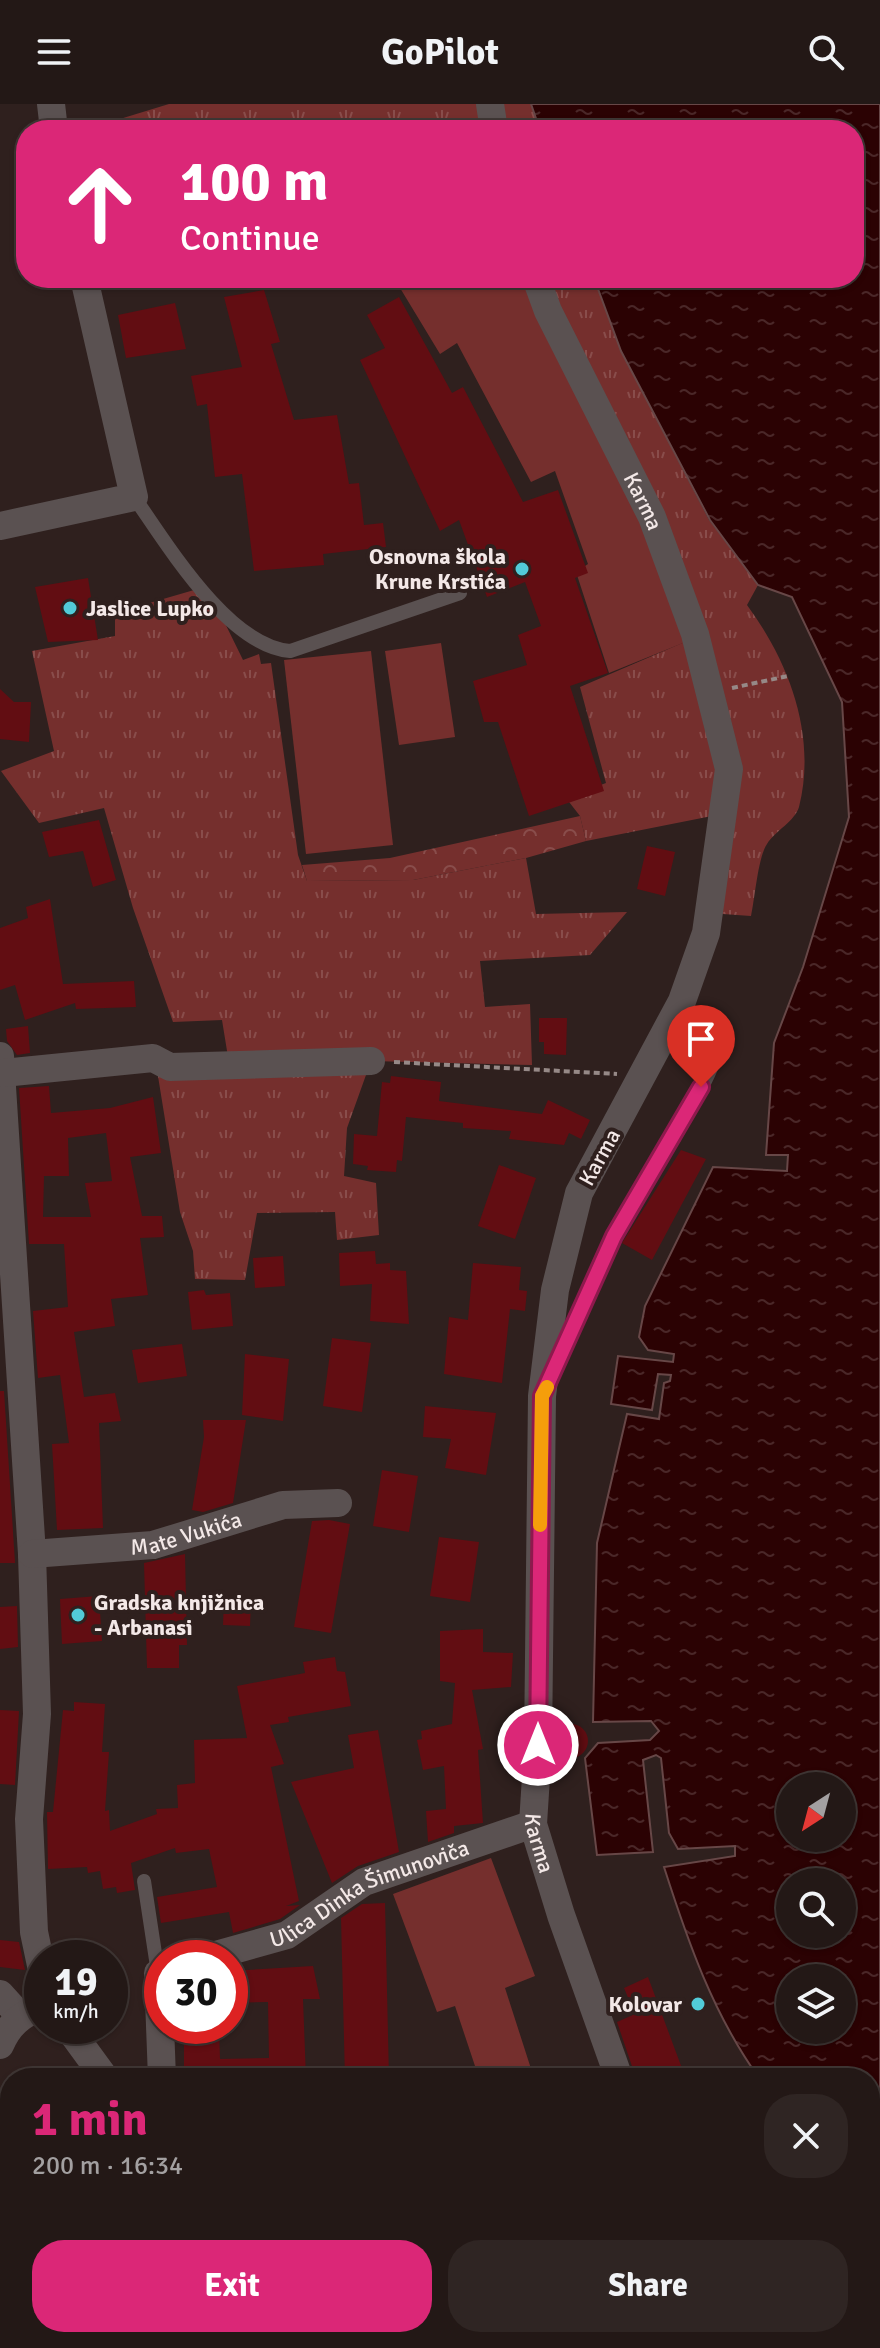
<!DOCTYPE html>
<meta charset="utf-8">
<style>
body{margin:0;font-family:Signika,sans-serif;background:#2f2523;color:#f1f3f6;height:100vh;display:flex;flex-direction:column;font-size:30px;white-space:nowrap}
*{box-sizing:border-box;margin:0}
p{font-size:26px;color:#a3a0a1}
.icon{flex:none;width:44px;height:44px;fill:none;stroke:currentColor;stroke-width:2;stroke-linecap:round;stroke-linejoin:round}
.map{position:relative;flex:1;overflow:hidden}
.drawer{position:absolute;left:0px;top:1964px;width:880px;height:280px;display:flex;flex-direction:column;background:#231816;border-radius:32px 32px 0 0;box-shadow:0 2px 6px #0004,0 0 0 2px #403735}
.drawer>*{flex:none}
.top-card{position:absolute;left:16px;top:16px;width:848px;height:168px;border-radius:32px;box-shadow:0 2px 6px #0004,0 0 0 2px #403735;background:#db2777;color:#fff;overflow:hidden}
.needle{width:52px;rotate:216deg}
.buttons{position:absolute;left:776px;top:1668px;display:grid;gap:16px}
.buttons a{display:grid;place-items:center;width:80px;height:80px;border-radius:50%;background:#231816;box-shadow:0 2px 6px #0004,0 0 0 2px #403735;font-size:40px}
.speed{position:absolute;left:24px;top:1836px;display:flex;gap:16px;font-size:40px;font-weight:700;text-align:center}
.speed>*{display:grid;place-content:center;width:104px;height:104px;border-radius:50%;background:#231816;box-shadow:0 2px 6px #0004,0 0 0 2px #403735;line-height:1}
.speed small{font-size:20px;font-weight:400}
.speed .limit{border:12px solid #d22;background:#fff;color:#111}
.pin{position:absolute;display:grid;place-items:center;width:68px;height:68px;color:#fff;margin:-82px -34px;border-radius:50% 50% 50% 0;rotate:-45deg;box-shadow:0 0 8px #0007}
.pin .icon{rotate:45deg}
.me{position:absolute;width:88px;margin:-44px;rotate:0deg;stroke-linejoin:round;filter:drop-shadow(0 0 6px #0008)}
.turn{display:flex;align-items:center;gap:28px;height:168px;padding:0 32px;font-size:36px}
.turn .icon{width:104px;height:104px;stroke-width:2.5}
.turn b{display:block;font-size:56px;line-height:68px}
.round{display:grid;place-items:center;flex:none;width:84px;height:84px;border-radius:32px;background:#2f2523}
.headline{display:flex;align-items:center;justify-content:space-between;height:136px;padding:0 32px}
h1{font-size:48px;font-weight:800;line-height:60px;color:#db2777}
.primary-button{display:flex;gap:16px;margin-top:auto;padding:16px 32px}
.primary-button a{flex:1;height:92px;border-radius:32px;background:#db2777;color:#fff;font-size:32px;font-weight:800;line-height:92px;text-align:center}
.primary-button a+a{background:#2f2523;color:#f1f3f6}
header{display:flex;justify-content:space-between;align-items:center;height:104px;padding:0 32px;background:#231816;font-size:36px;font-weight:800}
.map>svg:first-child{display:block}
.grass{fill:url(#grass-tufts)}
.forest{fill:url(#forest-crowns)}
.park{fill:#752f2d}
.water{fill:url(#water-ripples);stroke:#674747;stroke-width:2;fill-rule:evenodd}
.building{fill:#620d12;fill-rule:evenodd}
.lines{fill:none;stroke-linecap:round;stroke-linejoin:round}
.path{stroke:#968987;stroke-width:4;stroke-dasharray:6 4;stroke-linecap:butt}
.service{stroke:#5a5151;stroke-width:14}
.minor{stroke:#5a5151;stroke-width:28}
.primary{stroke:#8e7e7c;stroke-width:42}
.route-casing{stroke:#8e194d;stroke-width:20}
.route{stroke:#db2777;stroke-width:14}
.slow{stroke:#f59e0b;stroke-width:14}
.poi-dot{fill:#52cbd8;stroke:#2f201e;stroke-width:3}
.labels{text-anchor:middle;stroke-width:8;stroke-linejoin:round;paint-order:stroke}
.street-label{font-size:22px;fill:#f3e8e7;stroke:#2f201e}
.poi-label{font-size:22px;font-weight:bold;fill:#f3e8e7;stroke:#2f201e;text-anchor:end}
</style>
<header><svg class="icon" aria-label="menu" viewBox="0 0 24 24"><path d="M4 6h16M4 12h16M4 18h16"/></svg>GoPilot<svg class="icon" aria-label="search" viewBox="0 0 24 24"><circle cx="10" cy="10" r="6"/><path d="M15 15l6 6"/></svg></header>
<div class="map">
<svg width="880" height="2244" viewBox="0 0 880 2244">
<defs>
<pattern id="grass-tufts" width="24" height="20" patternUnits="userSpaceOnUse" patternTransform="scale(2)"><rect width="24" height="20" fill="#752f2d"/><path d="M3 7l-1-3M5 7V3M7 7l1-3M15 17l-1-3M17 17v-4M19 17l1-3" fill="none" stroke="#894d4b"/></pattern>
<pattern id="forest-crowns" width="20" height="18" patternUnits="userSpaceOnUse" patternTransform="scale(2)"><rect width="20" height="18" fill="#752f2d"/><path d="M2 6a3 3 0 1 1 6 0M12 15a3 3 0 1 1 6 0" fill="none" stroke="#894d4b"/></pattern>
<pattern id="water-ripples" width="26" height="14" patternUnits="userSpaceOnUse" patternTransform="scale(2)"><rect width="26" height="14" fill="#2b0203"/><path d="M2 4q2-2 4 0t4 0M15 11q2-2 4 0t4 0" fill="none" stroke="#4a2728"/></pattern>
</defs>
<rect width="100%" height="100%" fill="#2f201e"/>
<g class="grass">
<path d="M169,0H531L540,26H84Z"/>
<path d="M84,174H171L87,188Z"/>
<path d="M536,174H594L621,247L709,416L758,481L747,501C789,558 817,631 799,703C795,717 775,727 767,740C758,753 755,794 751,812L709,809L722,710L586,737L580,712L566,694L606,679L580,583L687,537Z"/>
<path d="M201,484L217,503L243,556L259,550L261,560L271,559L298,751L307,777L413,776L526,754L536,810L627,808L590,851L480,857L485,903L530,900L532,961L371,957L347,1024L344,1072L376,1079L379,1131L337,1136L335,1108L257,1109L245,1176L195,1175L193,1147L180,1108L157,966L229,959L222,916L173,918L133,804L104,704L39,719L1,667L54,647L32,547L115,532V509Z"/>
</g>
<g class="forest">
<path d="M580,712L586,737L526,754L413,776L307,777L302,761L390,754Z"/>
<path d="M699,2234H841L848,2244H702Z"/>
</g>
<g class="park">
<path d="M394,174H536L652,413L688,537L609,569L576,468L588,460L555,367L531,378L457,239L440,250Z"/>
<path d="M441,539L455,633L399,641L385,547Z"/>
<path d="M371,547L393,741L306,750L284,556Z"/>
<path d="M491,1754L535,1872L505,1884L534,1974H479L455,1902L437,1908L393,1790Z"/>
</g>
<path class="water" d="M531,0H880V2077L870,2069V1974H759C713,1910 688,1838 664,1763L735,1752V1742L678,1745L669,1729L661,1654L656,1651L643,1656L653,1748L597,1751L585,1654L598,1639L650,1636L659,1627L651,1617L593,1618L597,1439L627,1310L659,1315L664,1279L670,1277L671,1271L658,1270L652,1306L611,1300L618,1252L673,1258L674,1250L648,1246L639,1233L645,1202L713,1063L787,1067L788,1051H766L774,939L803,863L849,713L842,598L792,493L758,481L710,416L621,247L594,174H854V26H540ZM790,1682H842V1734H790ZM790,1778H842V1830H790ZM790,1874H842V1926H790Z"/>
<g class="building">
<path d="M264,186L280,238L271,240L294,316L337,311L349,380L359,379L364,421L383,419L386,443L323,450L324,461L254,467L242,370L215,373L207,300L197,302L191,272L242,263L224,193Z"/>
<path d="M399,193L452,289L463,283L523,398L558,386L588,469L575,474L608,569L570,582L604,687L529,712L498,618H484L473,577L527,561L518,531L541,522L525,478L487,493L459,416L440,427L360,256L385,244L367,211Z"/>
<path d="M175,199L186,245L126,254L118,211Z"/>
<path d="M88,474L98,536L48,538L35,483Z"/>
<path d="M0,585L14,598H31L29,638L0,635Z"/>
<path d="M99,716L116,776L93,783L83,747L49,753L42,728Z"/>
<path d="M647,742L675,748L665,792L637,785Z"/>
<path d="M50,795L63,880L134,877L136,903L76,905L75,899L25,916L15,881L0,886V824L28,814L26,803Z"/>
<path d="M539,914H567L566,951L544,950V938H539Z"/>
<path d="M28,922L30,949L17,951L7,937L6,925Z"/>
<path d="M391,972L441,978L439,997L542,1010L548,996L590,1016L581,1035L569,1029L564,1041L509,1035L511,1027L463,1024V1019L406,1013L402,1057L397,1056L396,1068L367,1066L368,1062L353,1060L354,1030L377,1032L382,978L390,979Z"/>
<path d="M49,982L51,1009L110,1004L153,993L161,1049L130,1053L142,1112H162L164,1133L140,1134L148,1191L111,1195L115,1222L74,1228L84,1293L115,1289L121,1317L99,1319L103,1424L57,1426L52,1340L69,1339L60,1271L38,1274L33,1207L68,1203L64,1140H29L19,984ZM106,1029L112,1077L85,1079L91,1113H43L44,1072H69L68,1034Z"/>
<path d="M681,1046L706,1055L652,1156L622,1139Z"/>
<path d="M499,1061L536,1074L515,1135L478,1122Z"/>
<path d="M375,1147L376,1160L390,1159V1166L406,1167L409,1220L370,1217L372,1180L340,1182L339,1149Z"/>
<path d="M283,1152L285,1182L255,1184L253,1154Z"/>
<path d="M473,1159L521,1163L519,1186L527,1187L525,1207L510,1205L502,1279L444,1270L449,1213L468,1216Z"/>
<path d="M204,1186L206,1191L230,1189L233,1222L192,1226L188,1188Z"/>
<path d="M332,1234L371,1239L362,1308L323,1302Z"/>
<path d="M182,1240L187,1272L138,1279L132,1246Z"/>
<path d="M245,1250L289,1255L283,1317L242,1311Z"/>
<path d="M0,1287H4L15,1459H0Z"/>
<path d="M425,1302L496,1309L486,1371L445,1364L451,1335L423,1333Z"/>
<path d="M203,1316H246L233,1399L203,1408L192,1406L204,1333Z"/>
<path d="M382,1366L418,1372L409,1428L373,1422Z"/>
<path d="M329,1416L350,1420L331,1529L294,1523L312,1417Z"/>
<path d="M439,1433L479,1438L470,1498L430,1492Z"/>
<path d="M185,1450L187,1541H179V1564H147L144,1459Z"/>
<path d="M99,1492L102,1537L62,1540L60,1495Z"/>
<path d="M224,1496L251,1497L250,1522L223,1521Z"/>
<path d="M17,1502L18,1543L0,1545V1503Z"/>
<path d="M483,1525V1548L513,1549L511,1583L472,1586L483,1645L478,1646L483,1719L454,1722V1729L428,1738L426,1707L446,1705L444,1662L423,1666L417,1636L422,1635L421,1627L452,1620L455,1579L440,1577V1527Z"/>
<path d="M335,1553L337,1567L345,1568L351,1602L288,1613L289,1618L270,1621L284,1660L271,1663L299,1797L286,1802L300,1801L280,1815L233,1829L229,1808L161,1819L157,1793L217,1783L209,1745L176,1749L175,1744L131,1759L135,1786L117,1789L116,1783L103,1785L100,1767L88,1769L87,1763L48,1765L47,1708H53L63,1606L74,1607V1598L105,1600L102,1648H109L105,1707L109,1706L110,1727L157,1710L156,1705L178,1704L177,1681L195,1679L194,1636L247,1634L237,1582L305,1569L303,1558Z"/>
<path d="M0,1606L19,1607L15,1681L0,1680Z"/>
<circle cx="571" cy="1637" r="17"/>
<path d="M378,1626L399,1748L358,1762L332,1779L291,1678L354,1664L348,1631Z"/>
<path d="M385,1799L389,1974H345L341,1814L362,1800Z"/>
<path d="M0,1836L19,1838L25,1866L0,1863Z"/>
<path d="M313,1862L320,1895H303L306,1974H184V1922H219L220,1955L269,1954L268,1898L230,1899V1867Z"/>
<path d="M648,1873L683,1967L654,1974H636L617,1918L635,1910L624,1884Z"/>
</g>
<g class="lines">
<g class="path">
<path d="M732,584L788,572"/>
<path d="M394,958L617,970"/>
<path d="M870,2163L880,2166"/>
<path d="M827,2234L829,2244"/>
<path d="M783,2244L788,2234"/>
</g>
<g class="service">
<path d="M134,393C167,440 228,542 290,547L460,489"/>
<path d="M553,1270C575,1224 591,1174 616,1130C652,1066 697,1006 722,937"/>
<path d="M144,1777L158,1869"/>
<path d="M287,2234L291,2244"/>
<path d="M399,2234L401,2244"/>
</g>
<g class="minor">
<path d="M51,0L54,26"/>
<path d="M490,0L494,26"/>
<path id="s1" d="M536,174L548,207L652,413L695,530L729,665L706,829L682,897L579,1089L555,1186L542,1292L538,1641L533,1720L561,1811L619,1974"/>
<path d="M0,422L134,393L84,174"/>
<path d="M0,952L32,1450L37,1610L29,1715L34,1828L42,1866"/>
<path d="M3,969L153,954L170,963L371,957"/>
<path id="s2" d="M32,1450L153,1441L283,1401L338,1399"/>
<path id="s3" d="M205,1854L287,1831L364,1778L533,1720"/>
<path d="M162,1868L158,1869L162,1974"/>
<path d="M0,1890L20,1912"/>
<path d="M67,1922L105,1974"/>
<path d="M0,1941C9,1920 21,1911 42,1902"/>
<path d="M239,2234L243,2244"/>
<path d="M700,2234L703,2244"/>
</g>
<g class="primary">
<path d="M0,2123L10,2128"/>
<path d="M0,2155L10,2160"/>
<path d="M104,2234L106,2244"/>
<path d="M145,2244L150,2234"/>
</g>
</g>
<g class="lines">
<defs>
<path id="route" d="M538,1641L542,1292L614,1132L701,983"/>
</defs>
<use href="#route" class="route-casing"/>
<use href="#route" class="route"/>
<path class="slow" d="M540,1421L542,1292L547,1283"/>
</g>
<g class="poi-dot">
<circle cx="522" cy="465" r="8"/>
<circle cx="70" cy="504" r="8"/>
<circle cx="78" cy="1511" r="8"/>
<circle cx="698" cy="1900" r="8"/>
</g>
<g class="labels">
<g class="street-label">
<text dy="8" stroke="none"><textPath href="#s1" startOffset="248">Karma</textPath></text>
<text transform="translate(599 1053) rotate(-61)" y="8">Karma</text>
<text dy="8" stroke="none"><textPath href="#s2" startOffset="156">Mate Vukića</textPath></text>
<text dy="8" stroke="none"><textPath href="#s1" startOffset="1640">Karma</textPath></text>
<text dy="8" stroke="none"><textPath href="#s3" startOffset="178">Ulica Dinka Šimunoviča</textPath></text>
</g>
<g class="poi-label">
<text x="506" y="460">Osnovna škola<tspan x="506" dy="25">Krune Krstića</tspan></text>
<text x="86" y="512" text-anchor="start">Jaslice Lupko</text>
<text x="94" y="1506" text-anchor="start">Gradska knjižnica<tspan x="94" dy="25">- Arbanasi</tspan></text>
<text x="682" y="1908">Kolovar</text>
</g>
</g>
</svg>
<div class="buttons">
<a><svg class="needle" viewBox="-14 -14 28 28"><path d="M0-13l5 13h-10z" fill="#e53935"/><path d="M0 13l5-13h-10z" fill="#a3a0a1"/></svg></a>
<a><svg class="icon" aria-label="search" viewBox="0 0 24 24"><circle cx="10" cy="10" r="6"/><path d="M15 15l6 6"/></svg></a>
<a><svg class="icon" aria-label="layers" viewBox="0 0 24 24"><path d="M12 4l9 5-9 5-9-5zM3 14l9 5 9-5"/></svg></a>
</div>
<div class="speed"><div>19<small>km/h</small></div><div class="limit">30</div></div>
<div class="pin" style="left:701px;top:983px;background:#d93025"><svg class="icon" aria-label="arrive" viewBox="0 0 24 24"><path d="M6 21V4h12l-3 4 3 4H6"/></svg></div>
<svg class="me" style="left:538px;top:1641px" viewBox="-20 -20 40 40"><circle r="17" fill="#db2777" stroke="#fff" stroke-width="3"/><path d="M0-11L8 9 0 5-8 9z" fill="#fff"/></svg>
<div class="top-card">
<div class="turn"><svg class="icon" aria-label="ahead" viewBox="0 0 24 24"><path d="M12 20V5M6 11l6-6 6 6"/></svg><div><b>100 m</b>Continue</div></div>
</div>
<section class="drawer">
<div class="headline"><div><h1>1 min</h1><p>200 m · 16:34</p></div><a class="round"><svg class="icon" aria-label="close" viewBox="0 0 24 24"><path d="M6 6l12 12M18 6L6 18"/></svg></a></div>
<div class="primary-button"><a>Exit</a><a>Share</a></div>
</section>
</div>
